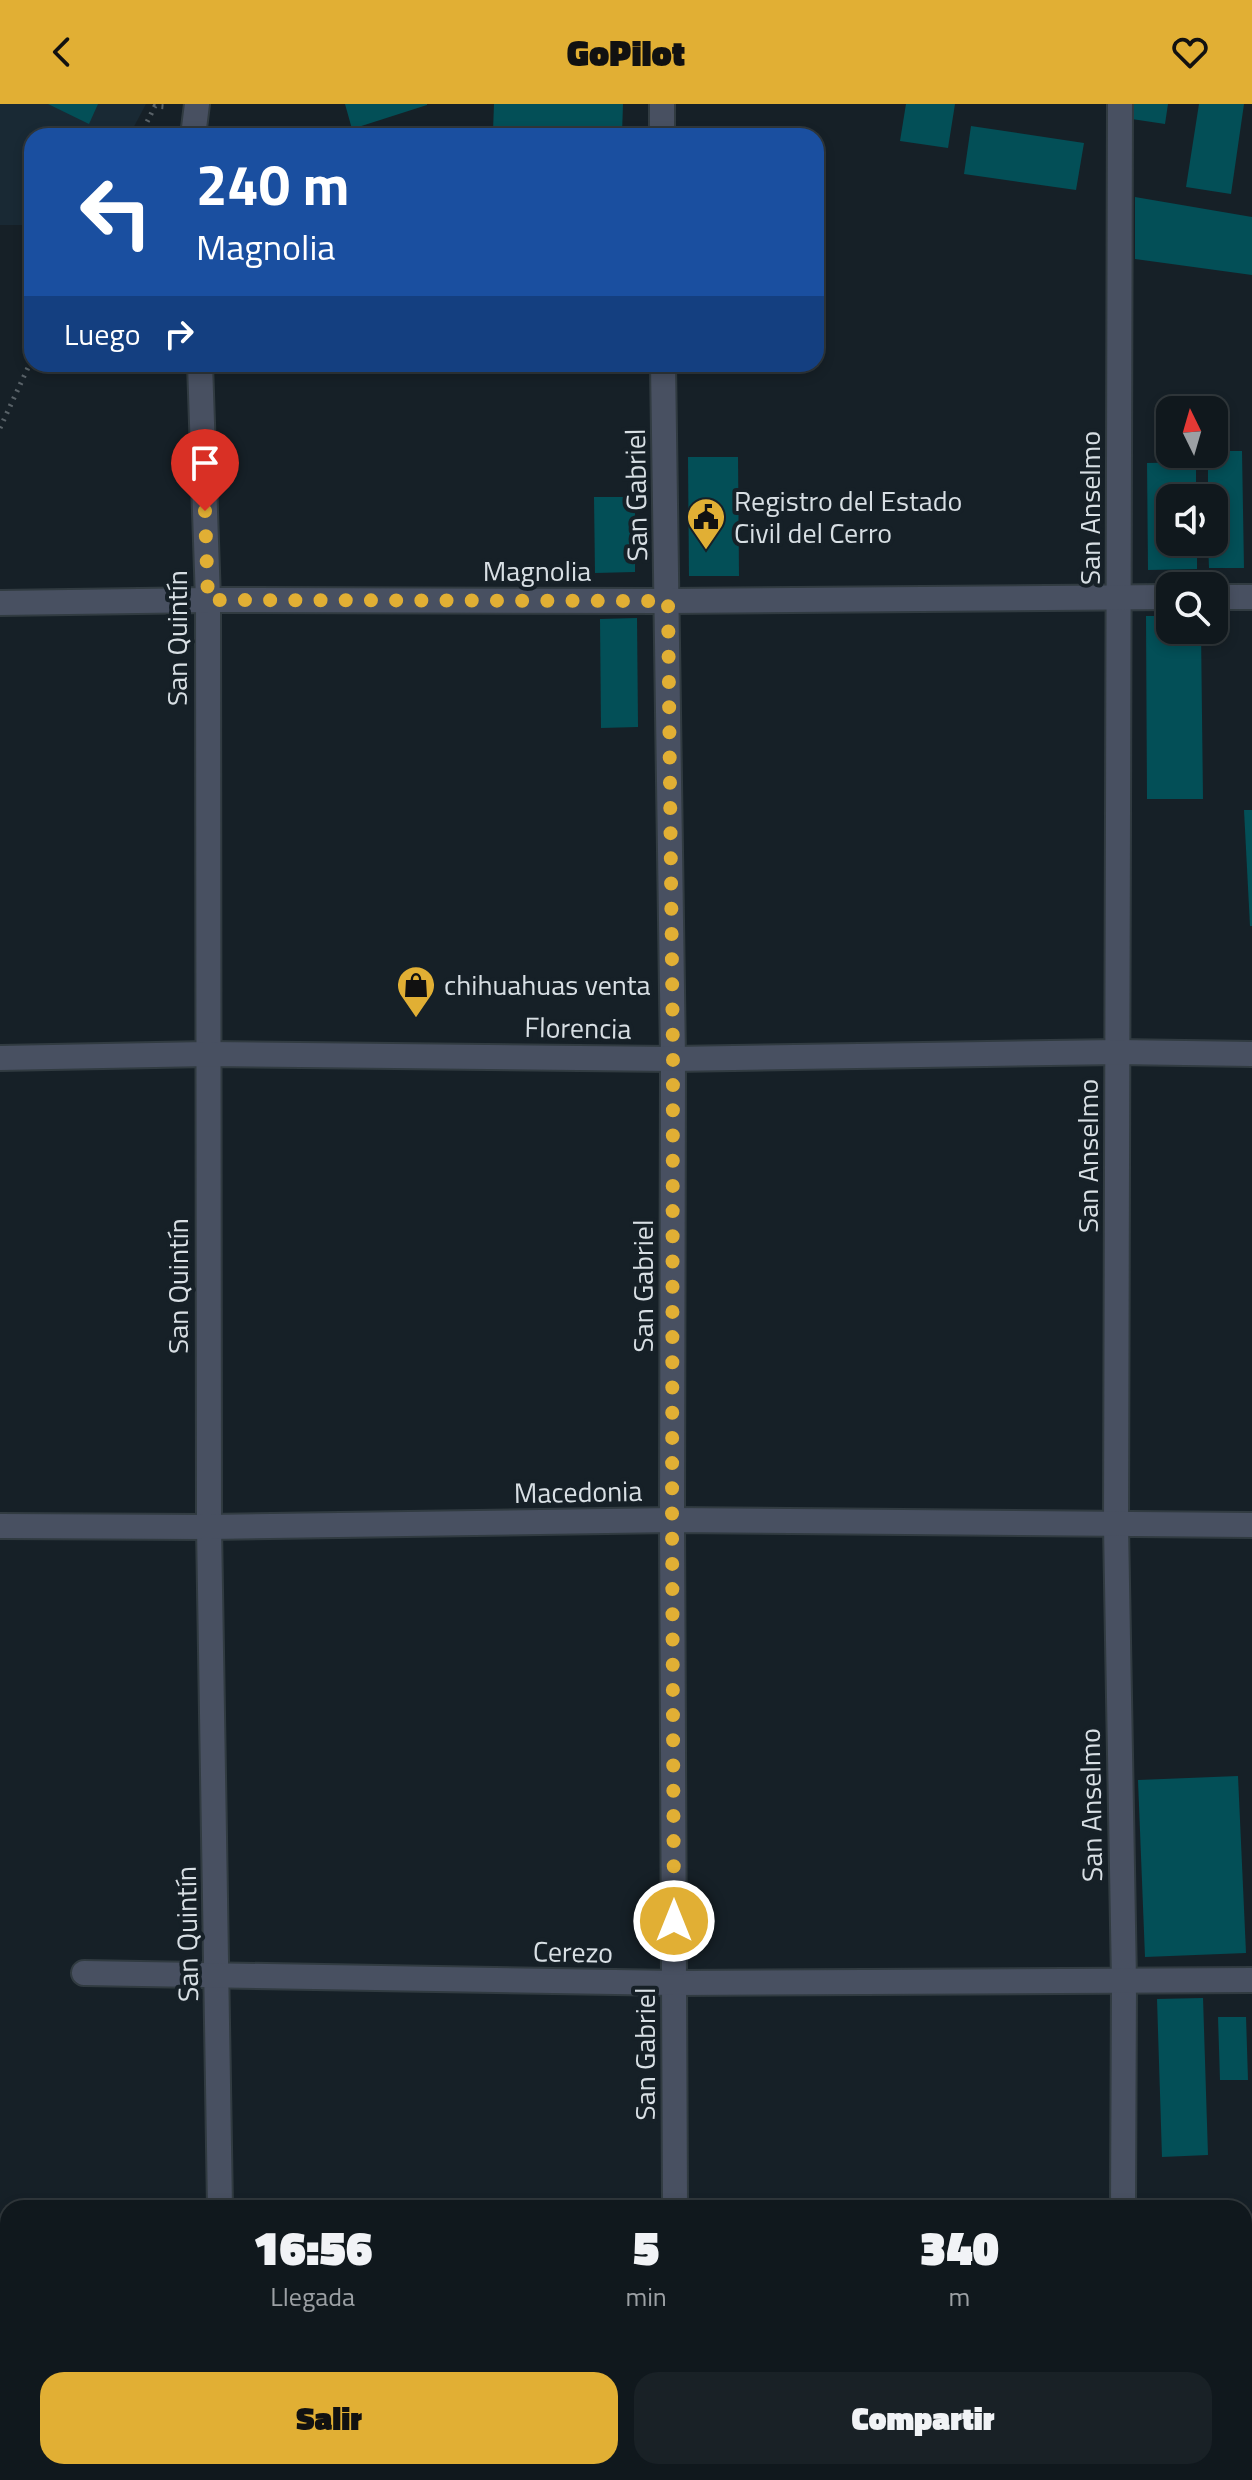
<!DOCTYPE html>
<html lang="es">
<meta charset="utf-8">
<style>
body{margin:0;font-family:"Titillium Web",sans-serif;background:#192126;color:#f1f3f6;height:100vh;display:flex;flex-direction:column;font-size:30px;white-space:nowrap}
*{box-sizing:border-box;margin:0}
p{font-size:26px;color:#9ca0a4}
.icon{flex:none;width:44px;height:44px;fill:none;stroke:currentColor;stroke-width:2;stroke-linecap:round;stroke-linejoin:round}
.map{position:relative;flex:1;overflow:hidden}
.panel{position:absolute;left:0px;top:2096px;width:1252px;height:280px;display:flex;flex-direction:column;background:#10181d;border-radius:24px 24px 0 0;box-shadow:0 4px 12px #0003,0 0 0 2px #30373b}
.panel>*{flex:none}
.guide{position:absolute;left:24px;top:24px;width:800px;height:244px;border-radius:24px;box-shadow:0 4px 12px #0003,0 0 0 2px #30373b;background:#1a4fa0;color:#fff;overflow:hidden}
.needle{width:52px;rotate:355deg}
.buttons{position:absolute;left:1156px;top:292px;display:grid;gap:16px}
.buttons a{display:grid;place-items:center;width:72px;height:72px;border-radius:16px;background:#10181d;box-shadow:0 4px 12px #0003,0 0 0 2px #30373b;font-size:40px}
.pin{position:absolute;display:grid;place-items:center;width:68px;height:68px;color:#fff;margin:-82px -34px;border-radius:50% 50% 50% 0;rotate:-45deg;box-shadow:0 0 8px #0007}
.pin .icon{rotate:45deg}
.me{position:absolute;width:88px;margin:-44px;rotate:0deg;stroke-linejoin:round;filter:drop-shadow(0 0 6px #0008)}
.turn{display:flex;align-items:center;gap:28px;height:168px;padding:0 40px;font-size:36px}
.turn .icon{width:104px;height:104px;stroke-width:2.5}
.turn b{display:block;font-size:56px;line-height:68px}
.then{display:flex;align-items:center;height:76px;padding:0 40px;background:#0003;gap:16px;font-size:30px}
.eta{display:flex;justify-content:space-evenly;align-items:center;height:136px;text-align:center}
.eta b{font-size:48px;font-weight:800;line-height:56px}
.action{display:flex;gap:16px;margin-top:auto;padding:16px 40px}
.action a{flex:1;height:92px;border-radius:24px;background:#e1af34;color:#111;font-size:32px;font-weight:800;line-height:92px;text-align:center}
.action a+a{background:#192126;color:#f1f3f6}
header{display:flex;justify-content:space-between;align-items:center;height:104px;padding:0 40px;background:#e1af34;color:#111;font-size:36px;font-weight:800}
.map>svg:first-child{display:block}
.built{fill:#192934}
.building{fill:#034f57}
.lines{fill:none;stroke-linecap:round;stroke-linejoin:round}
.street-casing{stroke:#313b41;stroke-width:28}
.secondary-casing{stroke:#313b41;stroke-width:28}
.path{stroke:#596268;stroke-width:5;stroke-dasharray:2 6;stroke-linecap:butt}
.street{stroke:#485061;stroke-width:24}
.secondary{stroke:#606b86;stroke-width:24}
.route{stroke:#e1af34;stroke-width:14;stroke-dasharray:0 25.2}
.labels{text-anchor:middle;stroke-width:8;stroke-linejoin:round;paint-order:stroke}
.street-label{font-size:28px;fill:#d8dfe4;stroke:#162027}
.poi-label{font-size:28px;fill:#d8dfe4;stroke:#162027;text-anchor:start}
</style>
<header><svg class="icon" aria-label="back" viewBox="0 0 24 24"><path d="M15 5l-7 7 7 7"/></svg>GoPilot<svg class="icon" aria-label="heart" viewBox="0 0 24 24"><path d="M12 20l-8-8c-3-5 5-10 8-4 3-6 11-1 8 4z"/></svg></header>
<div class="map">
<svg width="1252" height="2376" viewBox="0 0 1252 2376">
<rect width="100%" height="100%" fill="#162027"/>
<path class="built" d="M0,0H146L129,32H32V121H0Z"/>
<g class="building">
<path d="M48,0H98L89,20Z"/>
<path d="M345,0H427V1L352,25Z"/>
<path d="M494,0H623L622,30L493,27Z"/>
<path d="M906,0H955L948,44L900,37Z"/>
<path d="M1128,0H1168L1165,20L1125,14Z"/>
<path d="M1199,0H1244L1231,90L1186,83Z"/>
<path d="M971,22L1084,39L1076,86L964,70Z"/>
<path d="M1135,93L1252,113V171L1135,155Z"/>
<path d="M1214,347H1242L1244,464H1209L1208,438H1214V394H1208V350H1214Z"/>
<path d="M688,353H738L739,472H689Z"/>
<path d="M1196,358V394H1170V438H1197V465L1148,466L1147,359Z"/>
<path d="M594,393H635V468L595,469Z"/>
<path d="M1146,512H1170V526H1201L1203,695H1147Z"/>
<path d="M637,514L638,623L601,624L600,515Z"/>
<path d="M1244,706H1252V822H1250Z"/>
<path d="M1238,1672L1246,1849L1145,1853L1138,1676Z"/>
<path d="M1203,1894L1208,2051L1162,2053L1157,1895Z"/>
<path d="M1218,1913H1246L1248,1976H1220Z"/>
<rect x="1244" y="2226" width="8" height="98"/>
</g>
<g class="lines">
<defs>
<g id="street">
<path d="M1120,0L1116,1422L1124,1878L1123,2104"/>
<path d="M193,32L197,0"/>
<path d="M662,32V0"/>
<path d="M200,260L208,496L209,1423L220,2104"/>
<path d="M663,260L673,955L672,1416L675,2104"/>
<path d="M1214,493H1252"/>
<path d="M0,499L208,496L668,497L1170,493"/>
<path d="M0,954L207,950L673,955L1118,948L1252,950"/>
<path d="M0,1422L209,1423L672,1416L1252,1421"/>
<path d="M84,1869L675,1879L1252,1876"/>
<path d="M1121,2368V2376"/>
<path d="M222,2376L223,2368"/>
<path d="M675,2376V2368"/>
</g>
<g id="secondary">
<path d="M1244,2357H1252"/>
<path d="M0,2361H8"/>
</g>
</defs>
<use href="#street" class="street-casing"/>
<use href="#secondary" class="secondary-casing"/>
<g class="path">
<path d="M140,32L155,2L166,3"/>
<path d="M0,324L32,255"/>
</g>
<use href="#street" class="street"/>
<use href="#secondary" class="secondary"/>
</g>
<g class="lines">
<path class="route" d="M205,407L208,496L668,497L673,955L672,1416L674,1817"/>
</g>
<defs>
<symbol id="civic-pin" viewBox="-11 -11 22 30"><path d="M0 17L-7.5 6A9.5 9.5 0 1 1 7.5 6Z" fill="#e1af34" stroke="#162027"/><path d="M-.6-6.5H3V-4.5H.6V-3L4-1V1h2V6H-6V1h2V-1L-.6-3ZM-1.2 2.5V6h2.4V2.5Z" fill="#111"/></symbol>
<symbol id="shop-pin" viewBox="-11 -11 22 30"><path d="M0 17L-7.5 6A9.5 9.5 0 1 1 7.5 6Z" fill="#e1af34" stroke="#162027"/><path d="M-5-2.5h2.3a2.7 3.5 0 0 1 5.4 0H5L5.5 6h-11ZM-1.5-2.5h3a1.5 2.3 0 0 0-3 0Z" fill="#111"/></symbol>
</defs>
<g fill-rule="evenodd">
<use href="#civic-pin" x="684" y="391" width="44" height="60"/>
<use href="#shop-pin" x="394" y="859" width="44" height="60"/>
</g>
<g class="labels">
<g class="street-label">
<text transform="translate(636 391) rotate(-91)" y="10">San Gabriel</text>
<text transform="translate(1090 404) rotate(-90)" y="10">San Anselmo</text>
<text x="537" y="477">Magnolia</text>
<text transform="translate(177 534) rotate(-90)" y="10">San Quintín</text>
<text transform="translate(578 924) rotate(1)" y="10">Florencia</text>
<text transform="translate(1088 1052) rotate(-90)" y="10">San Anselmo</text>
<text transform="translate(178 1182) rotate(-90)" y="10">San Quintín</text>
<text transform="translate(643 1182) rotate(-90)" y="10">San Gabriel</text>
<text transform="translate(578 1388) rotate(-1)" y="10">Macedonia</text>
<text transform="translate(1091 1701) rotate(-91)" y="10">San Anselmo</text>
<text transform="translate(187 1830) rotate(-91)" y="10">San Quintín</text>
<text transform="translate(573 1848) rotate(1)" y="10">Cerezo</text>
<text transform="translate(645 1950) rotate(-90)" y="10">San Gabriel</text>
</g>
<g class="poi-label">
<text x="734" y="407">Registro del Estado<tspan x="734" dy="32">Civil del Cerro</tspan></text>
<text x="444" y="891">chihuahuas venta</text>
</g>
</g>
</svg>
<div class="buttons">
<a><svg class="needle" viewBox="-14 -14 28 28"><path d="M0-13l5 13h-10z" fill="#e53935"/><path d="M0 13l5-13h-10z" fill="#9ca0a4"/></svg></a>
<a><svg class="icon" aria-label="sound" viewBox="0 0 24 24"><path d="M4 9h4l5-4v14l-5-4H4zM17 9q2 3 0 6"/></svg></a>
<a><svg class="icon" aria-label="search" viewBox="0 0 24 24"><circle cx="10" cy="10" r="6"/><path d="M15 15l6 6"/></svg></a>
</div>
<div class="pin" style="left:205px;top:407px;background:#d93025"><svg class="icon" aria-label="arrive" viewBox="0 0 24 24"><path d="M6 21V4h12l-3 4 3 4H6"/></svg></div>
<svg class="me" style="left:674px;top:1817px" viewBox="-20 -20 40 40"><circle r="17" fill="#e1af34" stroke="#fff" stroke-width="3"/><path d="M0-11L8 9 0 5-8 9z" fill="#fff"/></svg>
<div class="guide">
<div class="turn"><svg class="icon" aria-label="left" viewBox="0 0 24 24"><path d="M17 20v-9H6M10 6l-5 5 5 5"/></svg><div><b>240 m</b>Magnolia</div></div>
<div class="then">Luego<svg class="icon" aria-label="right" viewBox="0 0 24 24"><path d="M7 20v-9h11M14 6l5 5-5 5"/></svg></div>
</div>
<section class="panel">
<div class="eta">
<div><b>16:56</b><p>Llegada</p></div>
<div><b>5</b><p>min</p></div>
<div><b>340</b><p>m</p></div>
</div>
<div class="action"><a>Salir</a><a>Compartir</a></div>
</section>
</div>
